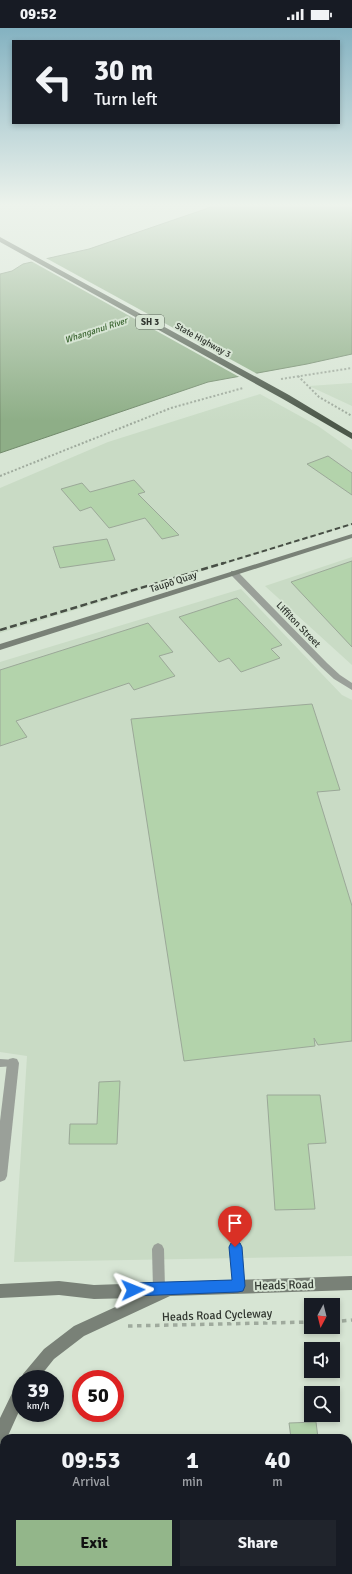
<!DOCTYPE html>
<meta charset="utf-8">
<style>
body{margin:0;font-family:Signika,sans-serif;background:#20242c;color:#f1f3f6;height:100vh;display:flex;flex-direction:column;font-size:15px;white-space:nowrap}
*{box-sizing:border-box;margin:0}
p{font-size:13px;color:#9ea1a6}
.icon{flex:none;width:22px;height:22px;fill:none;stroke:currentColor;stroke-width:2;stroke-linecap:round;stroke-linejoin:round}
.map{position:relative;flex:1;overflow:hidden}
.details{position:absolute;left:0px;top:1406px;width:352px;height:140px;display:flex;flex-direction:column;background:#171b24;border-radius:12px 12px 0 0;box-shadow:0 2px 6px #0003}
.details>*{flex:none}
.hud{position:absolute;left:12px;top:12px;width:328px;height:84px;border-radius:0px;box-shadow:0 2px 6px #0003;background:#171b24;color:#f1f3f6;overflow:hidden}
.needle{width:26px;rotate:187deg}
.buttons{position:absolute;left:304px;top:1270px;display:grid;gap:8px}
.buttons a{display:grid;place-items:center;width:36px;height:36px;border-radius:0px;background:#171b24;box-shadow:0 2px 6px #0003;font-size:20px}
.speed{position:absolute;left:12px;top:1342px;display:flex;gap:8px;font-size:20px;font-weight:700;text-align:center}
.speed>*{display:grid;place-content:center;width:52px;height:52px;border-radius:50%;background:#171b24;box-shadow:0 2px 6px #0003;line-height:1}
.speed small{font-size:10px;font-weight:400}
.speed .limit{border:6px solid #d22;background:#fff;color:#111}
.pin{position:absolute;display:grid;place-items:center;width:34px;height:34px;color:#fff;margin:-41px -17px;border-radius:50% 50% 50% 0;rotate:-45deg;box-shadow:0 0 4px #0007}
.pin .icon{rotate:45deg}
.me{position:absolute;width:44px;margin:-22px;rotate:88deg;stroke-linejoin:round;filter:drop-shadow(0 0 3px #0008)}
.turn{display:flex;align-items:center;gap:14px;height:84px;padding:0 16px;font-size:18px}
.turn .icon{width:52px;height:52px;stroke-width:2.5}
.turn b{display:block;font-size:28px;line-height:34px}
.eta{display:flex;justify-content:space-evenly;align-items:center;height:68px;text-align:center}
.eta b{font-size:24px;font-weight:700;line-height:28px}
.primary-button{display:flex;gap:8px;margin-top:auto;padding:8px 16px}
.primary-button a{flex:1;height:46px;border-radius:0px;background:#93b68a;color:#111;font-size:16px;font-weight:700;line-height:46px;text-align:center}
.primary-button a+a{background:#20242c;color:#f1f3f6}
.status{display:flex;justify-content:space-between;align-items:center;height:28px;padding:0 20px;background:#171b24;direction:ltr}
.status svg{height:11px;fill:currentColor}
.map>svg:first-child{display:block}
.built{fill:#c9dbc5}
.water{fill:#8eae87;stroke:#728a6c}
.pier{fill:#d7e5d4}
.building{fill:#b3d3ab;stroke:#9ba898}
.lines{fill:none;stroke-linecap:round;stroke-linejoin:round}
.path-far1{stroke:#9faa9d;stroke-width:2;stroke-dasharray:2 2;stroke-linecap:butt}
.path{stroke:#9faa9d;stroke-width:3.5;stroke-dasharray:4.5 4.5;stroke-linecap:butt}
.lane{fill:#9aa099;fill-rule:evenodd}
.street{fill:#9aa099;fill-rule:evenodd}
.secondary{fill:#798177;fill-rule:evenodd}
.highway{fill:#4c584a;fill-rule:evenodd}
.rail-far1{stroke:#474e45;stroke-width:2;stroke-dasharray:5.5 3;stroke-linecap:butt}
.rail{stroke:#474e45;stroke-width:2.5;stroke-dasharray:7 3.5;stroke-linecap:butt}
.route{fill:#1a73e8;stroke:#114b97}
.labels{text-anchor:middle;stroke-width:4;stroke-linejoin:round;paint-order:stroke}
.shield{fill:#d7e5d4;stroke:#616a60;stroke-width:1}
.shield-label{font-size:9px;font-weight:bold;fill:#2f352e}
.far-water-label{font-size:9px;font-style:italic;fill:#38632e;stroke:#d7e5d4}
.far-street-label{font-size:9px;fill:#2f352e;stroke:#d7e5d4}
.street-label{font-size:10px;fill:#2f352e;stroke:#d7e5d4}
.near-street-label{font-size:12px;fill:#2f352e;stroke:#d7e5d4}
</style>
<div class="status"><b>09:52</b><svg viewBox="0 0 49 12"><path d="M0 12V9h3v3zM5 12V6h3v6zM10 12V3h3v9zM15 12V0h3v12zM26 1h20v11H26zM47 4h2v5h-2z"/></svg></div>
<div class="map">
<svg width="352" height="1546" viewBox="0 0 352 1546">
<rect width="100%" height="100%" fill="#d7e5d4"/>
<g class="built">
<path d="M352,355V378L309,358Z"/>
<path d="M260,366L318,398L352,422V497L0,605V460L108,414Z"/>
<path d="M352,529V637L265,558Z"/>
<path d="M241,561L342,667L352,672V1228L14,1234L27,1028L0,1024V634Z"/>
</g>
<path class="water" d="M220,176H352V326L307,336L208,354L0,425V246L12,243L23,236L89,221Z"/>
<path class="pier" d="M44,229L259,347L241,350L29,232Z"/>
<g class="building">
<path d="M328,428L352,445V467L307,436Z"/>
<path d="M134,452L145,464L138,466L179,507L162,511L145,490L109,500L91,479L80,483L61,461L82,455L90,464Z"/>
<path d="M107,511L115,532L60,540L53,519Z"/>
<path d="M352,533V619L291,554Z"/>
<path d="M237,570L282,617L271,621L280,630L241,644L229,630L219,634L179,589Z"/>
<path d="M148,595L173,624L159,628L175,648L134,662L129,655L16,693L27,709L0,718V642Z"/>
<path d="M312,676L340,762L317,764L352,878V1013L318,1017L314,1010L315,1018L184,1033L131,691Z"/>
<path d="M120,1053L117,1116H69L70,1096H97L99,1054Z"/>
<path d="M267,1067H320L326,1115L308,1116L315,1181L275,1182Z"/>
<path d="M316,1394L318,1410H291L289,1395Z"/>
</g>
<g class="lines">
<g class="path-far1">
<path d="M298,348L319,369L352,388"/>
<path d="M281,351L352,340"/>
<path d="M0,448L171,380L243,360"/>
</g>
<g class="path">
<path d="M333,1294L352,1292"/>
<path d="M128,1298L311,1294"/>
</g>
<g class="lane">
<path d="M0,1031L16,1032L18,1035L16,1038L0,1039Z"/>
<path d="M235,1213L239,1215L241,1219L245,1258L243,1262L239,1264L235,1262L233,1258L229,1219L231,1215Z"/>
<path d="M158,1215L162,1217L164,1221L165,1261L163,1265L159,1267L155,1265L153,1261L152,1221L154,1217Z"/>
</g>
<g class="street">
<path d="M231,543H237L327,635L340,647L352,655V662L334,651L321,639L231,547Z"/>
<path d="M13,1030L17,1031L19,1035L7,1148L5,1152L0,1154V1093L7,1035L9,1031Z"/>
</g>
<g class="secondary">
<path d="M352,506V510L0,622V616Z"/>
<path d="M352,1248V1262L170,1268L84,1308L54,1331L38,1351L21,1352L23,1346L44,1321L74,1298L135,1270L94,1271L59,1267L0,1270V1256L59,1253L94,1257Z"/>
<path d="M21,1354V1379L7,1410H4V1413L0,1415V1390L16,1357Z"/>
</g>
<path class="highway" d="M0,209L289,367L352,405V411L283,371L0,214Z"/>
<path class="rail-far1" d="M221,536L352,496"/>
<path class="rail" d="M0,602L224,535"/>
</g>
<linearGradient id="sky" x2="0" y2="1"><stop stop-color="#84b2c1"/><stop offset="0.45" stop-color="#edf3ec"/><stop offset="1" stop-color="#edf3ec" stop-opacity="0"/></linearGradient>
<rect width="352" height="393" fill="url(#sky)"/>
<path class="route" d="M235,1213L240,1215L242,1219L245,1258L243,1263L238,1264L133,1268L129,1266L127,1262L129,1257L133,1255L232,1252L229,1219L231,1215Z"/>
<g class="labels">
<rect class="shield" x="136" y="287" width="28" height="14" rx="3"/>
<g class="shield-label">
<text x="150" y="297">SH 3</text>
</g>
<g class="far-water-label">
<text transform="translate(96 302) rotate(-18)" y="3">Whanganui River</text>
</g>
<g class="far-street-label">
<text transform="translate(203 312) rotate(29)" y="3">State Highway 3</text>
</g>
<g class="street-label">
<text transform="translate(173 553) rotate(-18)" y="4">Taupō Quay</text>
<text transform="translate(299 596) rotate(46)" y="4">Liffiton Street</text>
</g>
<g class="near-street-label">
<text transform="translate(284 1257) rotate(-2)" y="4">Heads Road</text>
<text transform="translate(217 1287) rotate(-2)" y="4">Heads Road Cycleway</text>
</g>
</g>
</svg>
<div class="buttons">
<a><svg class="needle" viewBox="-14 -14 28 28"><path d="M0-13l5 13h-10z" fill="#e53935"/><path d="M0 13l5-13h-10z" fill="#9ea1a6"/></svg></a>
<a><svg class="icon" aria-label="sound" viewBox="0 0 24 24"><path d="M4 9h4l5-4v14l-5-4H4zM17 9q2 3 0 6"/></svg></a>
<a><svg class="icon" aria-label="search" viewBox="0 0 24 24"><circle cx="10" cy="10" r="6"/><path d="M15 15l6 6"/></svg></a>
</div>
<div class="speed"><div>39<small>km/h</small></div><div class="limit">50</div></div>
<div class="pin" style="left:235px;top:1219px;background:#d93025"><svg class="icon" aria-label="arrive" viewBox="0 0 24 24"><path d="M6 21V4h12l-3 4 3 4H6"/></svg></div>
<svg class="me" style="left:133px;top:1262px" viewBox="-20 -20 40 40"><path d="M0-17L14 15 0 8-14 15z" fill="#1a73e8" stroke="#fff" stroke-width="4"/></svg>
<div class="hud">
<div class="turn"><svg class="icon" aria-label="left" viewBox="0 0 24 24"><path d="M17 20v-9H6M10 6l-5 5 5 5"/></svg><div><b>30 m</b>Turn left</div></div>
</div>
<section class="details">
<div class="eta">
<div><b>09:53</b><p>Arrival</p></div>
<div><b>1</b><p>min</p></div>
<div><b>40</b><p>m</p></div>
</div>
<div class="primary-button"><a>Exit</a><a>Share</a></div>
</section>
</div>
